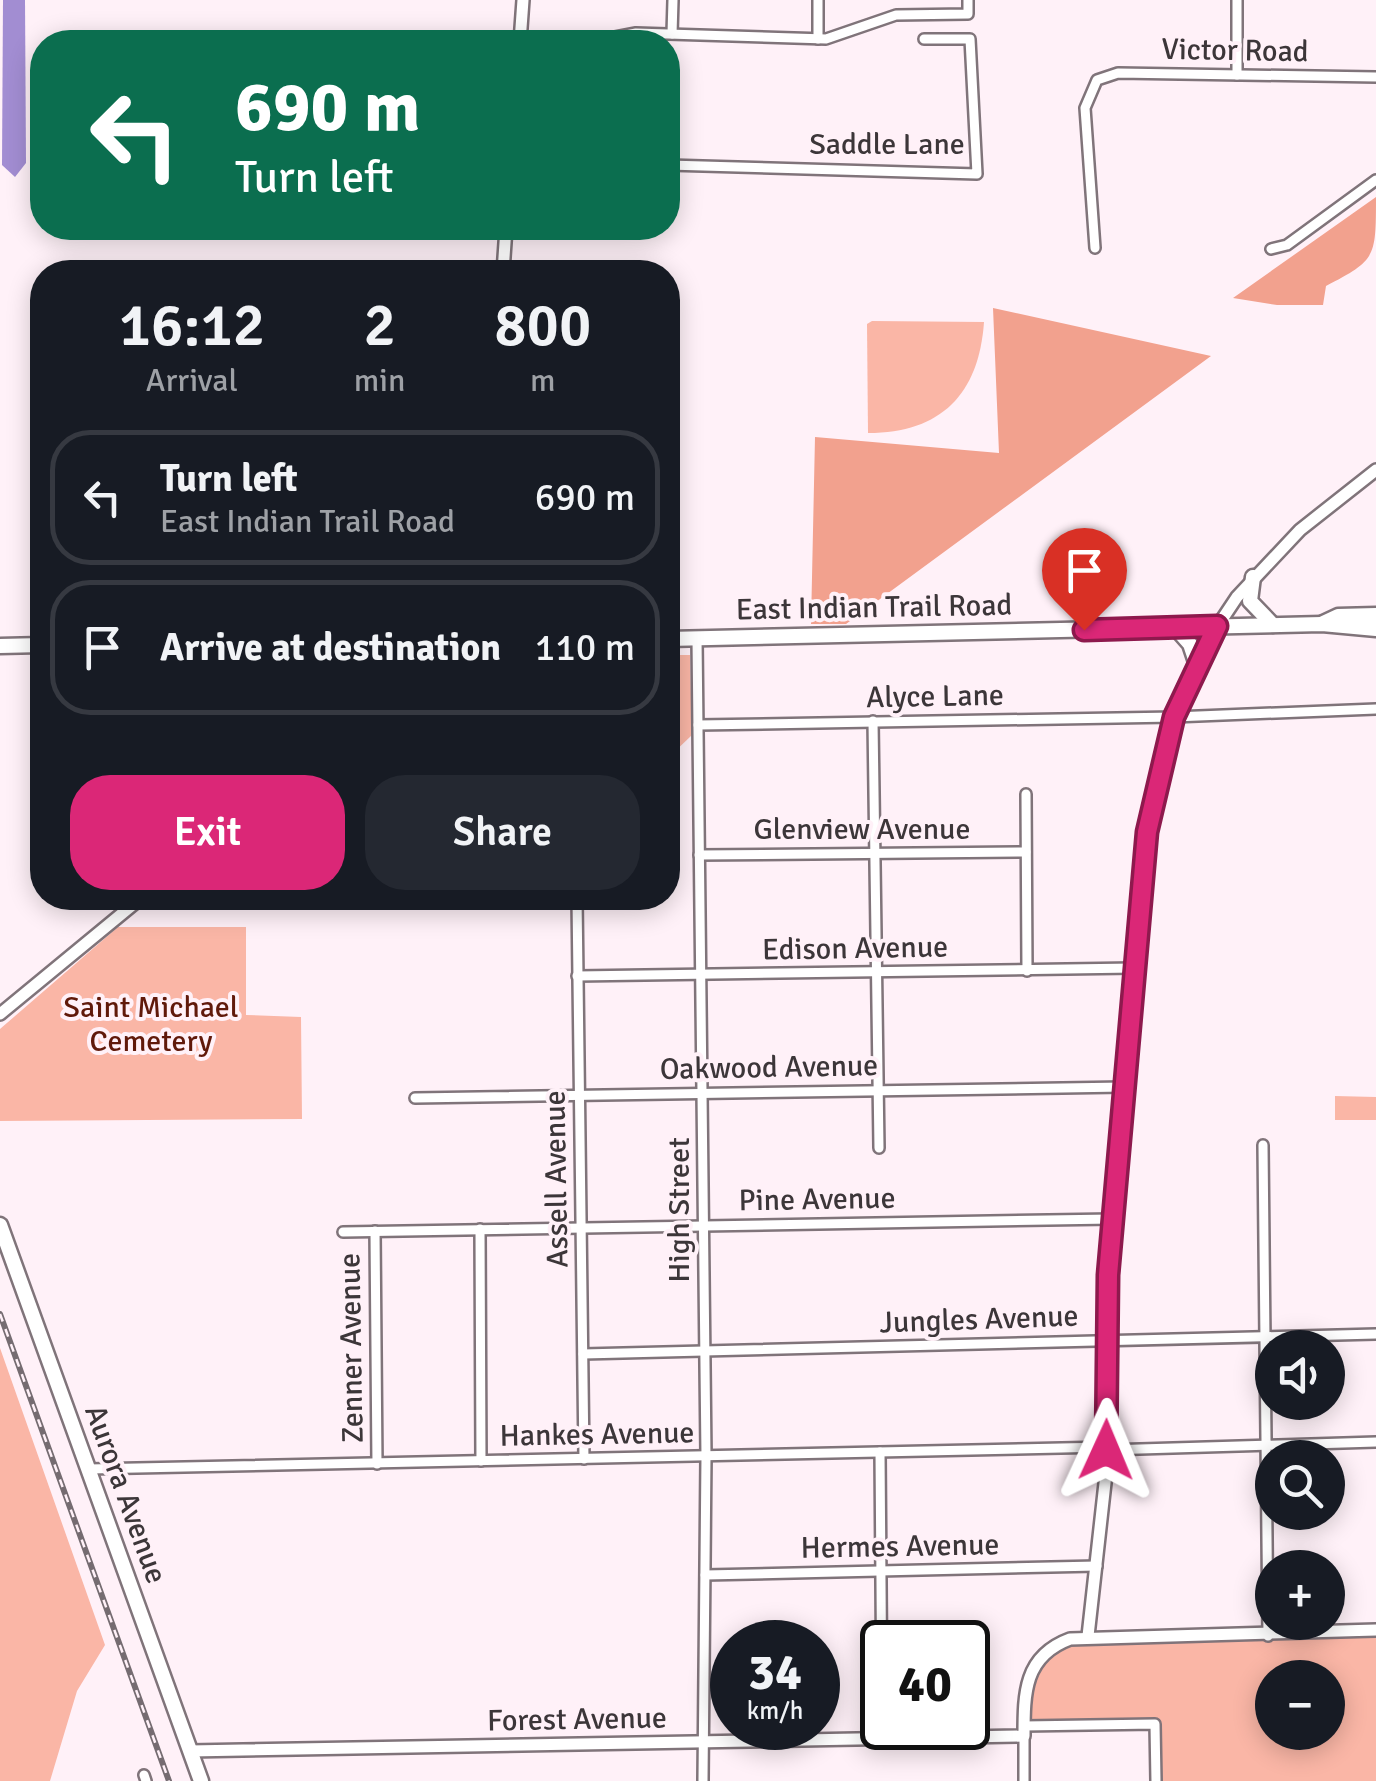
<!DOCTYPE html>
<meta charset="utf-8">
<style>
body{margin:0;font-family:Signika,sans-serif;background:#242831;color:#f1f3f6;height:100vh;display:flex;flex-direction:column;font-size:38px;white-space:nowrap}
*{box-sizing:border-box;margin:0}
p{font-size:32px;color:#9ea1a6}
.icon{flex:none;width:55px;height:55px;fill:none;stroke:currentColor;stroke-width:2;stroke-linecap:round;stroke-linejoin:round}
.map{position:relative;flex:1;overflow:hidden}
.details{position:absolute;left:30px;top:260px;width:650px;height:650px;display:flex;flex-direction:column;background:#171b24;border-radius:40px;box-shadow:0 5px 25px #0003}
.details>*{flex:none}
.hud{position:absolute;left:30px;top:30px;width:650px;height:210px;border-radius:40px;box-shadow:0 5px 25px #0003;background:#0b6e4f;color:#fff;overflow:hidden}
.tools{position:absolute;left:1255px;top:1330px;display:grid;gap:20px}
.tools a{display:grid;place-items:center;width:90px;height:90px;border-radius:50%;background:#171b24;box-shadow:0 5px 25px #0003;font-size:50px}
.speed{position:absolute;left:710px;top:1620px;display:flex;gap:20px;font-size:50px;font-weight:700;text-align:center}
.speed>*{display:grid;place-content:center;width:130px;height:130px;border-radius:50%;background:#171b24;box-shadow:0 5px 25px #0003;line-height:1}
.speed small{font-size:25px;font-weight:400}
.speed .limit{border:5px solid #111;border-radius:15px;background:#fff;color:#111}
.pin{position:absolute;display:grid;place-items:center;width:85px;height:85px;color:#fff;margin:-102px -42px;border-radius:50% 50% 50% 0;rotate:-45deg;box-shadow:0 0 10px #0007}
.pin .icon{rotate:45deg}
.me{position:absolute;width:110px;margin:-55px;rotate:1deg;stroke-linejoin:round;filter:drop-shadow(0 0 8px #0008)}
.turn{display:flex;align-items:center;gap:35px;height:210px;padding:0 40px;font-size:45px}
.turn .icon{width:130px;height:130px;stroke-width:2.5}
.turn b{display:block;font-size:70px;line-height:85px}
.eta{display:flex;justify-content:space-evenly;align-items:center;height:170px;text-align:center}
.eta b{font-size:60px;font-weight:600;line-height:70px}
.action{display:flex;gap:20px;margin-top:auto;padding:20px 40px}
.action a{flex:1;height:115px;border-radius:40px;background:#db2777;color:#fff;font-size:40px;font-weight:600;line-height:115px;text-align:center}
.action a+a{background:#242831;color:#f1f3f6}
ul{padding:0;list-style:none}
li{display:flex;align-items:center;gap:30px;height:135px;margin:0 20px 15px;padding:0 20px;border:5px solid #363941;border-radius:40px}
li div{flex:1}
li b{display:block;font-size:38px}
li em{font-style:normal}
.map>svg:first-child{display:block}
.green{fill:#fab6a6;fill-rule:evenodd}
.forest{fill:#f2a18e}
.water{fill:#a28dd2}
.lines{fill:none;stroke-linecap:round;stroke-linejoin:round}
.minor-casing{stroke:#80747a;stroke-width:14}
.tertiary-casing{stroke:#80747a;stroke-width:16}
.secondary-casing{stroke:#80747a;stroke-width:19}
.minor{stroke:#fff;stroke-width:9}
.tertiary{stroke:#fff;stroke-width:11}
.secondary{stroke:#fff;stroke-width:14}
.rail-casing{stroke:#756c71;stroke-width:6}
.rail{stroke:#fff1f8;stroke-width:2.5;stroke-dasharray:8;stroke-linecap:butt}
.route-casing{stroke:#8e194d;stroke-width:25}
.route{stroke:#db2777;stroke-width:18}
.labels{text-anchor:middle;stroke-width:8;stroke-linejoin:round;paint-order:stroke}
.street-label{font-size:30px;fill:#3c3639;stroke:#fff1f8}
.park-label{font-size:30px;fill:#60190a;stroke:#fff1f8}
</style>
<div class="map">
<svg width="1376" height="1781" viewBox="0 0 1376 1781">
<rect width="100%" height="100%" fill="#fff1f8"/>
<g class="green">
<path d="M872,321L984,322C979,394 941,433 868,433L867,324Z"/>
<path d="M668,655H690L692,735L668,758Z"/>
<path d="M118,927H246V1015L301,1017L302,1119L0,1121V1029Z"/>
<path d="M1335,1096L1376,1097V1120H1335Z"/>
<path d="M0,1348L105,1645L77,1691L50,1781H0Z"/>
<path d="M1376,1637V1781H1152L1151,1728L1029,1732C1031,1688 1027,1669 1068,1645ZM1272,1678H1328V1732H1272Z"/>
</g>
<g class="forest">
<path d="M1376,197C1376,258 1376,260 1326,286L1323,305H1277L1233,298Z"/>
<path d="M993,308L1211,356L846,624H811L815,437L999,453Z"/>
</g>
<path class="water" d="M3,0H25L26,163L15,177L2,165Z"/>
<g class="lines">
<defs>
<g id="minor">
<path d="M672,34L673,0"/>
<path d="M818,39V0"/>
<path d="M589,42L636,33L826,39L896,15L968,14V0"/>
<path d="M1237,75V0"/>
<path d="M668,165L977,174L970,39H924"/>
<path d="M1095,248L1085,108L1097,80L1118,73L1376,77"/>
<path d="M1271,249L1287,245L1376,180"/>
<path d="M697,639L706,1456L703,1781"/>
<path d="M873,721L879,1148"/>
<path d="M698,725L1174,717L1376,709"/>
<path d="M1026,794L1027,971"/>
<path d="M699,855L1026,852"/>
<path d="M577,898L584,1459"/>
<path d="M577,976L1134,968"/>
<path d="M415,1098L1124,1087"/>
<path d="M1263,1145L1268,1636"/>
<path d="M480,1229L481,1461"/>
<path d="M375,1231L377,1464"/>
<path d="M343,1232L1112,1219"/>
<path d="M583,1354L1376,1334"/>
<path d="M1107,1450L1376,1442"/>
<path d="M880,1452L882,1713"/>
<path d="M89,1469L1107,1447"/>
<path d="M705,1575L1097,1566"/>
<path d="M1024,1726L1155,1724L1156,1781"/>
<path d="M144,1775L146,1781"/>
<path d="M1024,1781V1736"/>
</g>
<g id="tertiary">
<path d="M520,42L523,0"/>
<path d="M503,272L506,228"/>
<path d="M0,1014L141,898"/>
<path d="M1088,1636L1106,1474L1112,1219L1143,866L1156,787L1174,717L1217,627L1237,597L1300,530L1376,470"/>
<path d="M190,1751L1024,1736C1024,1693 1024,1656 1070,1639L1376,1630"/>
</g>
<g id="secondary">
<path d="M1253,577L1250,601L1273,625"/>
<path d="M1323,623L1338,616L1376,615"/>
<path d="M1175,627L1190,644L1197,665"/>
<path d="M668,639L1322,624L1376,629"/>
<path d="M0,646L42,645"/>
<path d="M0,1225L201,1781"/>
</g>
</defs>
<use href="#minor" class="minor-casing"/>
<use href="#tertiary" class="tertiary-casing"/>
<use href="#secondary" class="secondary-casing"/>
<use href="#minor" class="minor"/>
<use href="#tertiary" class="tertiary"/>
<use href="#secondary" class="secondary"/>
<defs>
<path id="rail" d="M0,1314L169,1781"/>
</defs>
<use href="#rail" class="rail-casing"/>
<use href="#rail" class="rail"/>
</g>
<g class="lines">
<defs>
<path id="route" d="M1084,630L1217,626L1174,717L1147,832L1108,1275L1106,1450"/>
</defs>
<use href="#route" class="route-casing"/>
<use href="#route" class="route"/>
</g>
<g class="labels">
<g class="street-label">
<text transform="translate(1235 50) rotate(1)" y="10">Victor Road</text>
<text x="887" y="154">Saddle Lane</text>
<text transform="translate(874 607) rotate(-1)" y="10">East Indian Trail Road</text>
<text transform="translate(935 696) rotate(-1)" y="10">Alyce Lane</text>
<text x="862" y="839">Glenview Avenue</text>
<text transform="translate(855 948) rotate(-1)" y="10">Edison Avenue</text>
<text transform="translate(769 1067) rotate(-1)" y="10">Oakwood Avenue</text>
<text transform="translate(556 1179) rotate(-91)" y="10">Assell Avenue</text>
<text transform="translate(817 1199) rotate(-1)" y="10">Pine Avenue</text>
<text transform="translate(679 1210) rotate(-90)" y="10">High Street</text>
<text transform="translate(979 1319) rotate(-2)" y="10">Jungles Avenue</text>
<text transform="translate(351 1348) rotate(-91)" y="10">Zenner Avenue</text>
<text transform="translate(597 1434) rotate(-1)" y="10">Hankes Avenue</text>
<text transform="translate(126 1494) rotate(70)" y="10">Aurora Avenue</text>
<text transform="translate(900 1546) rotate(-1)" y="10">Hermes Avenue</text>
<text transform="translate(577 1719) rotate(-1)" y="10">Forest Avenue</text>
</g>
<g class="park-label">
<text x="151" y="1017">Saint Michael<tspan x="151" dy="34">Cemetery</tspan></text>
</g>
</g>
</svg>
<div class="tools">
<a><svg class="icon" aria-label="sound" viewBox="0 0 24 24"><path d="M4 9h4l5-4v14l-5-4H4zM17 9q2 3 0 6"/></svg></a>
<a><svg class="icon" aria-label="search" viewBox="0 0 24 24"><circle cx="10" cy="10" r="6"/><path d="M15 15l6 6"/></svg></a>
<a>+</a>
<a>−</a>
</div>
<div class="speed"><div>34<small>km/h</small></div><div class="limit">40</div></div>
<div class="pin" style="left:1084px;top:630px;background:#d93025"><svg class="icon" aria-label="arrive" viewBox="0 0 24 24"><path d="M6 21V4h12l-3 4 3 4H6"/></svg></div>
<svg class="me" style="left:1106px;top:1450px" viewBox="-20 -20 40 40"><path d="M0-17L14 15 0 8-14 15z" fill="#db2777" stroke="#fff" stroke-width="4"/></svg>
<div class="hud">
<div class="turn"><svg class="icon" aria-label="left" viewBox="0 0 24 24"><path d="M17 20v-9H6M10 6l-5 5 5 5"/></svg><div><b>690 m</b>Turn left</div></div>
</div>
<section class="details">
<div class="eta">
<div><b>16:12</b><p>Arrival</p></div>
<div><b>2</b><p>min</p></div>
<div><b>800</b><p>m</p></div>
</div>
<ul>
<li><svg class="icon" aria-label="left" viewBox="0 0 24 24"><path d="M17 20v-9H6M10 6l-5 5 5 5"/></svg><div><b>Turn left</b><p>East Indian Trail Road</p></div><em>690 m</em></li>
<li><svg class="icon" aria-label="arrive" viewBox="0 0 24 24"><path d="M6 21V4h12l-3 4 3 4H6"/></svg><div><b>Arrive at destination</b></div><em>110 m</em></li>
</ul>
<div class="action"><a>Exit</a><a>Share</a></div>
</section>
</div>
